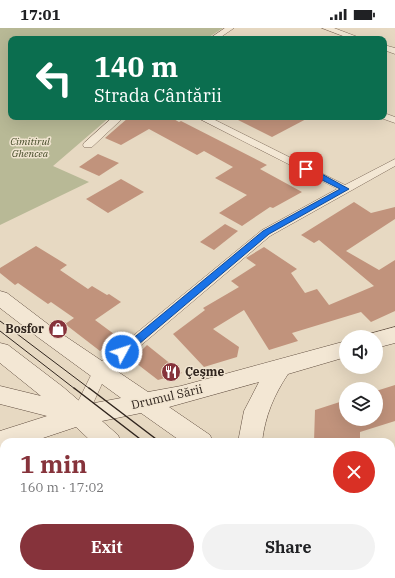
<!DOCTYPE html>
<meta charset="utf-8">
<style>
body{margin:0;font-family:"IBM Plex Serif",serif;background:#f2f2f2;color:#202124;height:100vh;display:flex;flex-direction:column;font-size:15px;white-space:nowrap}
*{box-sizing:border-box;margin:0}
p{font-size:13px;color:#757577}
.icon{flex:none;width:22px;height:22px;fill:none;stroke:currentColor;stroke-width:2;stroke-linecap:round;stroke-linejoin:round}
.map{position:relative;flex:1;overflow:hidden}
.drawer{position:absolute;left:0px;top:410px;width:395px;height:140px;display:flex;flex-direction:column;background:#fff;border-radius:12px 12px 0 0;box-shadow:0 4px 16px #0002}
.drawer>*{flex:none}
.banner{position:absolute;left:8px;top:8px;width:379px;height:84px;border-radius:8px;box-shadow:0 4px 16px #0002;background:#0b6e4f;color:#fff;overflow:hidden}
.buttons{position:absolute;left:339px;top:302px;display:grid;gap:8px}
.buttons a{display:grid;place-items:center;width:44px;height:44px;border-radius:50%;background:#fff;box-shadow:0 4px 16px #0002;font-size:20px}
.pin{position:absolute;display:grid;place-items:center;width:34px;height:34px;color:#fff;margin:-17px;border-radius:8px;box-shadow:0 2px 6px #0006}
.me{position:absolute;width:44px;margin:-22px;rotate:50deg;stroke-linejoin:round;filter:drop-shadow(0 0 3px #0008)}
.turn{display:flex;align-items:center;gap:14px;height:84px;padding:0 20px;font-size:18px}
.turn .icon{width:52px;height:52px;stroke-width:2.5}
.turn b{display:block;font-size:28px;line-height:34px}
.round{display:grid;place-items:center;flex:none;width:42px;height:42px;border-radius:21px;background:#f2f2f2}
.head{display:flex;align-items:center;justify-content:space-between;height:68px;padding:0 20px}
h1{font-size:24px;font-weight:700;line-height:30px;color:#86333b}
.button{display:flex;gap:8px;margin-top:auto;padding:8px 20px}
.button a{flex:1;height:46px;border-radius:24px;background:#86333b;color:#fff;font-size:16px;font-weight:700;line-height:46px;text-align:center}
.button a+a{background:#f2f2f2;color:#202124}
.status{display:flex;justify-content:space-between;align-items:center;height:28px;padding:0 20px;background:#fff;direction:ltr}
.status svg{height:11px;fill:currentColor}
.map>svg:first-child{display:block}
.cemetery{fill:#b8b996}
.building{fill:#c1937c}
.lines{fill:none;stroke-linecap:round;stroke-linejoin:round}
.lane-casing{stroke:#7f6b5b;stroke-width:1}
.street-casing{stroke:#7f6b5b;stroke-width:1}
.secondary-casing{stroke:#604d3f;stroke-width:1}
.lane{fill:#f3e7d4;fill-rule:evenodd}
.street{fill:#f3e7d4;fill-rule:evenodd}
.secondary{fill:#f3e7d4;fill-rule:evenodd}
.tram-far1{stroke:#30251e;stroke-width:1}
.tram{stroke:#30251e;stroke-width:1.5}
.route{fill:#1a73e8;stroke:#114b97}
.labels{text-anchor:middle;stroke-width:3;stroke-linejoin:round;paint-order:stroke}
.far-park-label{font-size:10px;font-style:italic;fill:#444a27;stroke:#f0e4d0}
.poi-label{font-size:12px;font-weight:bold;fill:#30251e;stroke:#f0e4d0;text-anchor:end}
.street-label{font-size:12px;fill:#30251e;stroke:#f0e4d0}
</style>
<div class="status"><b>17:01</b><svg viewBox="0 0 49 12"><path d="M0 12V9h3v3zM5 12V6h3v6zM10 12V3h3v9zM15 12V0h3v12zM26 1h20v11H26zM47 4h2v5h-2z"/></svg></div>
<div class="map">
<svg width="395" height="550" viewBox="0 0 395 550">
<rect width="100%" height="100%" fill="#e7d9c2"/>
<path class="cemetery" d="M0,0H223L206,11H11V89H110L53,138L89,154L0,197Z"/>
<g class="building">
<path d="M127,89H170L179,94L181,93L267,137L260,141L302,164L273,180L270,179L242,198L219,185L247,167L215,150L233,139L204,123L197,127L149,101L121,117L105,110L128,90Z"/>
<path d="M232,89H310L272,109Z"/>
<path d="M98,126L119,135L99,148L79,139Z"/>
<path d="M121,151L144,164L108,185L86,171Z"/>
<path d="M354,174L371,185L395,179V191L346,223L379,242L395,232V283L371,294L361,284L292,305L298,313L269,322L244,282L213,301L239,319L237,329L204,339L173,306L205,282L203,280L239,259L231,253L256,237L246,230L264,219L297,241L291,245L305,265L317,261L329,277L374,258L319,212L314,215L301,207Z"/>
<path d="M225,196L238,203L214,222L200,214Z"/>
<path d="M36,218L67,237L60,242L88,261L92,258L107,267L109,266L121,274L95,292L118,309L100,323L65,296L74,290L51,274L48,276L18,255L15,257L0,245V240Z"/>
<path d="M147,317L182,345L158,352L132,332Z"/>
<path d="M395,357V393L360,404V414H314L315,382L346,372V391H376V363Z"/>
</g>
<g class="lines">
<defs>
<g id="lane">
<path d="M37,546H50L48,550H36Z"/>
<path d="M140,546H153L151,550H139Z"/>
</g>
<g id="street">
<path d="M225,0H234L218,11H209Z"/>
<path d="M322,0H334L363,11H351Z"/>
<path d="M384,17L395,20V26L384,22Z"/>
<path d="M384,85L395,89V95L381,90L380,89H384Z"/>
<path d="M113,89H124L92,119H84L83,117L84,115Z"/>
<path d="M196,89H209L345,157L395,131V138L270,208L106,347L85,393L79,395L73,393L71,388L95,339L262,202L337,161Z"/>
</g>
<g id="secondary">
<path d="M0,263L7,265L53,300L148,364L181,358L346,313V329L288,346C274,367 265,388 262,414H238L244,383L259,354L169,379L210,407L213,414H182L141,385L102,393L118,407L121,414H92L76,399L31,414H4V423L0,425V403L47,388L0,376V358L41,368L0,335V315L8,317L63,359L84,377L121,370L39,310L0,280Z"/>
<path d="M395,299V315L376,320V309H367L369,306Z"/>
<path d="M391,532L395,533V550H378L377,546H391Z"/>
<path d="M264,546H296L297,550H265Z"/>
</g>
</defs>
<use href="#lane" class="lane-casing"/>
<use href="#street" class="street-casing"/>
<use href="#secondary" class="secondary-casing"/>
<use href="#lane" class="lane"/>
<use href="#street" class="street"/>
<use href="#secondary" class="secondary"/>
<g class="tram-far1">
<path d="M0,293L90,361"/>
<path d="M0,303L75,361"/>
</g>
<g class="tram">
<path d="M74,360L144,414"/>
<path d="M89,360L160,414"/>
<path d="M322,546L327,550"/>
<path d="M343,546L348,550"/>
</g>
</g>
<path class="route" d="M304,139H309L349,161L269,206L126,327H119L117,324L119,322L263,203L340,161L304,143Z"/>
<defs>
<symbol id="shop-disc" viewBox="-11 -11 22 22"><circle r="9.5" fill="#86333b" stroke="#f0e4d0"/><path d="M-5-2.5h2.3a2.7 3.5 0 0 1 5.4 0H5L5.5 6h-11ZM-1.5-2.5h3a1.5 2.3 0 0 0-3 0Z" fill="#fff"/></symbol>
<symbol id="restaurant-disc" viewBox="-11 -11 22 22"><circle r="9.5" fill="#86333b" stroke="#f0e4d0"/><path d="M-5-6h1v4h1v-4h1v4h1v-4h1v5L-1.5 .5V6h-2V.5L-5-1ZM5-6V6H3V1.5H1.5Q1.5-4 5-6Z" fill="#fff"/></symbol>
</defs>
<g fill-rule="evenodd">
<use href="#shop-disc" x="47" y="290" width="22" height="22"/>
<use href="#restaurant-disc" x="160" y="333" width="22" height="22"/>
</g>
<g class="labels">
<g class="far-park-label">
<text x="30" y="117">Cimitirul<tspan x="30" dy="12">Ghencea</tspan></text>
</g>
<g class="poi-label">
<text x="44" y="305">Bosfor</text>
<text x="185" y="348" text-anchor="start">Çeşme</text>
</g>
<g class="street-label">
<text transform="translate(167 369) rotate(-13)" y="4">Drumul Sării</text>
</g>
</g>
</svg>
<div class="buttons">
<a><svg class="icon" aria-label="sound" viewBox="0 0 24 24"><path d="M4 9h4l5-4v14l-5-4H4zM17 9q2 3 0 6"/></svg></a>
<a><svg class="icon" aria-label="layers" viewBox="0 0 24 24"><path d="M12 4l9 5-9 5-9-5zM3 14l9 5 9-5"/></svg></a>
</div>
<div class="pin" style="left:306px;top:141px;background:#d93025"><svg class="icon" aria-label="arrive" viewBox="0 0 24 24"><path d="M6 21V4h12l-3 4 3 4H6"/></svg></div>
<svg class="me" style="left:122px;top:324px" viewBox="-20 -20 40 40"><circle r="17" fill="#1a73e8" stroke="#fff" stroke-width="3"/><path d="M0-11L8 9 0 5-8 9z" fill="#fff"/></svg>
<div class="banner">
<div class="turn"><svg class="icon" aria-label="left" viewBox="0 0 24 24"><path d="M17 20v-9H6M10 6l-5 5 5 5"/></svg><div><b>140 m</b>Strada Cântării</div></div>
</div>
<section class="drawer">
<div class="head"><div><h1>1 min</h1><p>160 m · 17:02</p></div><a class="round" style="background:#d93025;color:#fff"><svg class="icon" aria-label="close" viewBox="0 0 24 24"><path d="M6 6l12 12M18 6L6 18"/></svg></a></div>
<div class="button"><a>Exit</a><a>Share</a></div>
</section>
</div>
